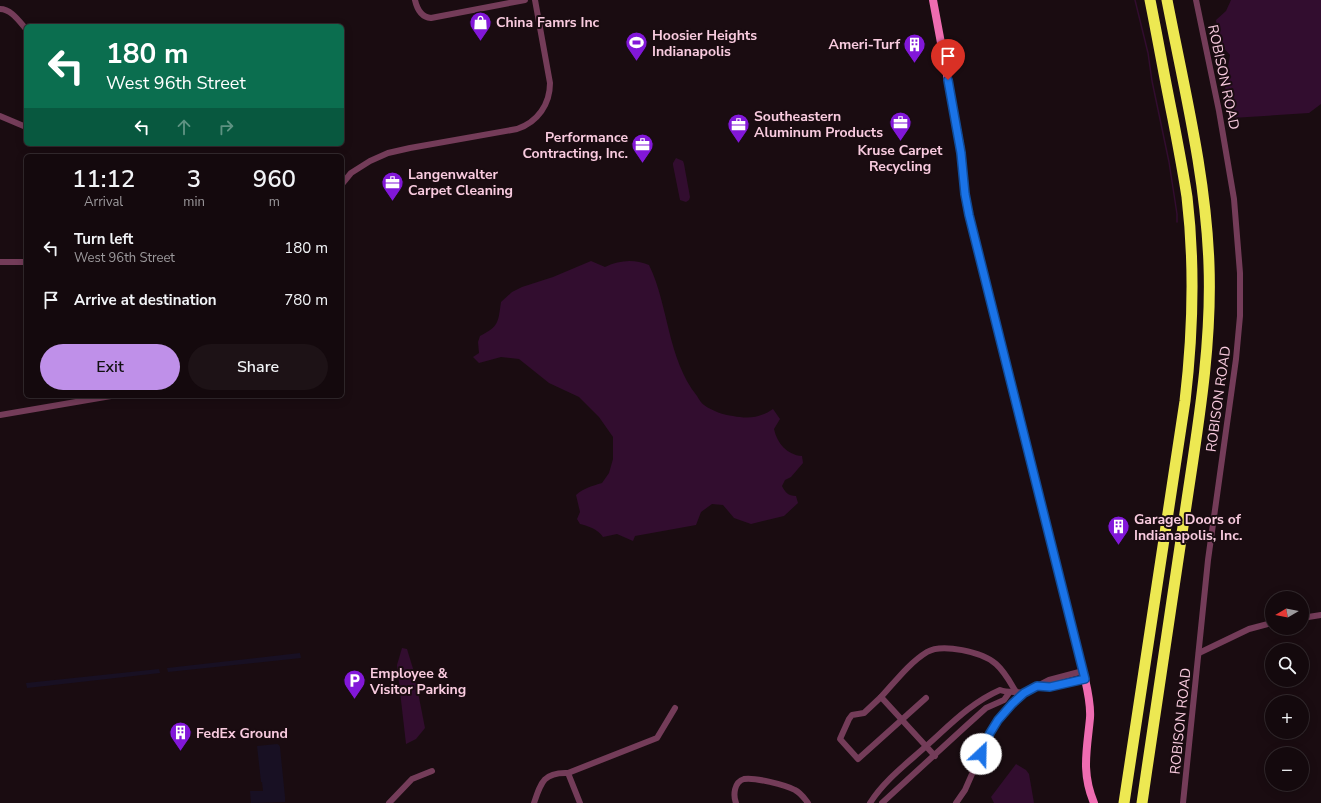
<!DOCTYPE html>
<meta charset="utf-8">
<style>
body{margin:0;font-family:"Nunito Sans",sans-serif;background:#1d1216;color:#f1f3f6;height:100vh;display:flex;flex-direction:column;font-size:15px;white-space:nowrap}
*{box-sizing:border-box;margin:0}
p{font-size:13px;color:#9d9a9d}
.icon{flex:none;width:22px;height:22px;fill:none;stroke:currentColor;stroke-width:2;stroke-linecap:round;stroke-linejoin:round}
.map{position:relative;flex:1;overflow:hidden}
.sheet{position:absolute;left:24px;top:154px;width:320px;height:244px;display:flex;flex-direction:column;background:#14090d;border-radius:6px;box-shadow:0 2px 10px #0003,0 0 0 1px #332a2e}
.sheet>*{flex:none}
.top-card{position:absolute;left:24px;top:24px;width:320px;height:122px;border-radius:6px;box-shadow:0 2px 10px #0003,0 0 0 1px #332a2e;background:#0b6e4f;color:#fff;overflow:hidden}
.needle{width:26px;rotate:260deg}
.controls{position:absolute;left:1265px;top:591px;display:grid;gap:8px}
.controls a{display:grid;place-items:center;width:44px;height:44px;border-radius:50%;background:#14090d;box-shadow:0 2px 10px #0003,0 0 0 1px #332a2e;font-size:20px}
.pin{position:absolute;display:grid;place-items:center;width:34px;height:34px;color:#fff;margin:-41px -17px;border-radius:50% 50% 50% 0;rotate:-45deg;box-shadow:0 0 4px #0007}
.pin .icon{rotate:45deg}
.me{position:absolute;width:44px;margin:-22px;rotate:24deg;stroke-linejoin:round;filter:drop-shadow(0 0 3px #0008)}
.turn{display:flex;align-items:center;gap:14px;height:84px;padding:0 16px;font-size:18px}
.turn .icon{width:52px;height:52px;stroke-width:2.5}
.turn b{display:block;font-size:28px;line-height:34px}
.lanes{display:flex;align-items:center;height:38px;padding:0 16px;background:#0003;justify-content:center;gap:20px;direction:ltr}
.lanes .off{opacity:.35}
.eta{display:flex;justify-content:space-evenly;align-items:center;height:68px;text-align:center}
.eta b{font-size:24px;font-weight:600;line-height:28px}
.cta{display:flex;gap:8px;margin-top:auto;padding:8px 16px}
.cta a{flex:1;height:46px;border-radius:24px;background:#bf90e9;color:#111;font-size:16px;font-weight:600;line-height:46px;text-align:center}
.cta a+a{background:#1d1216;color:#f1f3f6}
ul{padding:0;list-style:none}
li{display:flex;align-items:center;gap:12px;height:52px;padding:0 16px}
li div{flex:1}
li b{display:block;font-size:15px}
li em{font-style:normal}
.map>svg:first-child{display:block}
.green{fill:#181023}
.water{fill:#320d2f}
.lines{fill:none;stroke-linecap:round;stroke-linejoin:round}
.stream{stroke:#320d2f;stroke-width:1.5}
.street{stroke:#743c59;stroke-width:6}
.secondary{stroke:#ef6cb1;stroke-width:8}
.highway{stroke:#ede852;stroke-width:11}
.route-casing{stroke:#114b97;stroke-width:10}
.route{stroke:#1a73e8;stroke-width:7}
.labels{text-anchor:middle;stroke-width:4;stroke-linejoin:round;paint-order:stroke}
.poi-label{font-size:14px;font-weight:bold;fill:#f9cbdf;stroke:#1a0c11;text-anchor:start}
.street-label{font-size:14px;fill:#f9cbdf;stroke:#1a0c11}
</style>
<div class="map">
<svg width="1321" height="803" viewBox="0 0 1321 803">
<rect width="100%" height="100%" fill="#1a0c11"/>
<g class="green">
<path d="M300,653L301,658L168,672L167,668Z"/>
<path d="M159,669L160,673L27,688L26,683Z"/>
<path d="M277,744L279,745L280,747L285,797V802L251,803L250,791H263L262,782H261L257,746Z"/>
</g>
<g class="water">
<path d="M1231,0H1321V104L1309,113L1232,118L1227,111L1225,84L1230,55L1220,44L1216,20L1226,11Z"/>
<path d="M676,158L683,161L684,164L690,197L689,200L686,202L680,200L673,165V163Z"/>
<path d="M591,261L605,267C620,260 634,259 649,265C669,306 667,358 697,396C699,399 701,403 704,405C712,411 724,415 733,416C748,419 760,418 773,409L780,419L774,429C777,443 787,455 802,456L803,463L791,477L785,480L782,486C785,492 788,496 796,496L798,503L784,516L751,524L734,518L723,505L712,504L701,512L696,525L635,536L633,541L617,534L603,537C598,529 588,526 580,524L577,519L580,512L576,495C584,488 592,486 602,483L609,473L613,459V437L599,417L579,397L549,383L519,359L501,357L479,363L473,357L479,353L478,342L480,336C499,326 498,323 501,302L512,292L522,287L553,277Z"/>
<path d="M402,648L407,649L414,672L425,728L416,739L406,744L397,665Z"/>
<path d="M1016,764L1026,770L1029,774L1034,803H994L991,797Z"/>
</g>
<g class="lines">
<path class="stream" d="M1135,0L1148,53L1152,81L1169,162L1177,214V222"/>
<g class="street">
<path d="M415,0C417,9 421,17 431,18L525,0"/>
<path d="M0,9C11,9 19,21 26,29"/>
<path d="M0,116L26,127"/>
<path d="M342,184L351,173L370,161L388,153L410,148L517,129C538,122 550,104 550,83L535,0"/>
<path d="M0,262H26"/>
<path d="M0,415L111,396"/>
<path d="M1302,618L1321,615"/>
<path d="M1199,653L1249,629L1272,623"/>
<path d="M1038,686L1050,687L1085,679"/>
<path d="M881,697L864,713L852,715L849,719L840,739L858,759L926,698"/>
<path d="M935,756L881,697C895,682 909,663 927,652C942,643 983,652 996,664C1005,672 1010,682 1016,692"/>
<path d="M568,773L580,803"/>
<path d="M389,803L412,779L432,771"/>
<path d="M534,803C541,782 544,772 568,773L657,738L675,708"/>
<path d="M736,803C733,795 734,782 744,779C754,777 786,785 795,790C801,793 804,798 808,803"/>
<path d="M870,803C884,781 905,765 924,748C948,727 970,703 1000,690C1008,693 1016,691 1024,693"/>
<path d="M882,803L966,726L986,708L1004,700L1009,693"/>
<path d="M956,803L965,790L990,733L998,720L1012,704L1024,693L1049,680L1083,671"/>
<path d="M1183,803L1208,560L1236,359L1240,316V273L1234,199L1219,111L1196,0"/>
</g>
<path class="secondary" d="M933,0L960,145L965,194L969,215L1085,679C1088,692 1091,705 1090,718C1087,750 1081,772 1094,803"/>
<g class="highway">
<path d="M1124,803L1185,401C1193,333 1195,265 1187,197C1183,171 1178,145 1173,119C1165,80 1158,40 1150,0"/>
<path d="M1142,803C1156,706 1171,609 1185,513C1197,431 1212,349 1209,265C1206,176 1184,88 1167,0"/>
</g>
</g>
<g class="lines">
<defs>
<path id="route" d="M948,80L961,153L965,194L969,215L1085,679L1050,687L1037,686L1024,693L1012,704L998,720L990,733L981,754"/>
</defs>
<use href="#route" class="route-casing"/>
<use href="#route" class="route"/>
</g>
<defs>
<symbol id="shop-pin" viewBox="-11 -11 22 30"><path d="M0 17L-7.5 6A9.5 9.5 0 1 1 7.5 6Z" fill="#8217d9" stroke="#1a0c11"/><path d="M-5-2.5h2.3a2.7 3.5 0 0 1 5.4 0H5L5.5 6h-11ZM-1.5-2.5h3a1.5 2.3 0 0 0-3 0Z" fill="#fff"/></symbol>
<symbol id="stadium-pin" viewBox="-11 -11 22 30"><path d="M0 17L-7.5 6A9.5 9.5 0 1 1 7.5 6Z" fill="#8217d9" stroke="#1a0c11"/><path d="M0-5a6.5 5 0 1 0 0 10a6.5 5 0 1 0 0-10ZM-3.5-1.8h7v3.6h-7Z" fill="#fff"/></symbol>
<symbol id="building-pin" viewBox="-11 -11 22 30"><path d="M0 17L-7.5 6A9.5 9.5 0 1 1 7.5 6Z" fill="#8217d9" stroke="#1a0c11"/><path d="M-4-6H4V6H1V3H-1V6H-4ZM-2.5-4.3h1.7v1.8h-1.7ZM.8-4.3h1.7v1.8H.8ZM-2.5-1h1.7V.8h-1.7ZM.8-1h1.7V.8H.8Z" fill="#fff"/></symbol>
<symbol id="office-pin" viewBox="-11 -11 22 30"><path d="M0 17L-7.5 6A9.5 9.5 0 1 1 7.5 6Z" fill="#8217d9" stroke="#1a0c11"/><path d="M-6-3h4V-5.5h4V-3h4V5H-6ZM-1-4.5V-3h2v-1.5ZM-6 0V1H6V0Z" fill="#fff"/></symbol>
<symbol id="parking-pin" viewBox="-11 -11 22 30"><path d="M0 17L-7.5 6A9.5 9.5 0 1 1 7.5 6Z" fill="#8217d9" stroke="#1a0c11"/><path d="M-3.5-5.5H1a3.5 3.5 0 0 1 0 7H-1V5.5H-3.5ZM-1-3.4V-.6H.8a1.4 1.4 0 0 0 0-2.8Z" fill="#fff"/></symbol>
</defs>
<g fill-rule="evenodd">
<use href="#shop-pin" x="468" y="10" width="25" height="34"/>
<use href="#stadium-pin" x="624" y="30" width="25" height="34"/>
<use href="#building-pin" x="902" y="32" width="25" height="34"/>
<use href="#office-pin" x="888" y="110" width="25" height="34"/>
<use href="#office-pin" x="726" y="112" width="25" height="34"/>
<use href="#office-pin" x="630" y="132" width="25" height="34"/>
<use href="#office-pin" x="380" y="170" width="25" height="34"/>
<use href="#building-pin" x="1106" y="514" width="25" height="34"/>
<use href="#parking-pin" x="342" y="668" width="25" height="34"/>
<use href="#building-pin" x="168" y="720" width="25" height="34"/>
</g>
<g class="labels">
<g class="poi-label">
<text x="496" y="27">China Famrs Inc</text>
<text x="652" y="40">Hoosier Heights<tspan x="652" dy="16">Indianapolis</tspan></text>
<text x="900" y="49" text-anchor="end">Ameri-Turf</text>
<text x="754" y="121">Southeastern<tspan x="754" dy="16">Aluminum Products</tspan></text>
<text x="628" y="142" text-anchor="end">Performance<tspan x="628" dy="16">Contracting, Inc.</tspan></text>
<text x="900" y="155" text-anchor="middle">Kruse Carpet<tspan x="900" dy="16">Recycling</tspan></text>
<text x="408" y="179">Langenwalter<tspan x="408" dy="16">Carpet Cleaning</tspan></text>
<text x="1134" y="524">Garage Doors of<tspan x="1134" dy="16">Indianapolis, Inc.</tspan></text>
<text x="370" y="678">Employee &amp;<tspan x="370" dy="16">Visitor Parking</tspan></text>
<text x="196" y="738">FedEx Ground</text>
</g>
<g class="street-label">
<text transform="translate(1224 77) rotate(78)" y="5">ROBISON ROAD</text>
<text transform="translate(1218 399) rotate(-82)" y="5">ROBISON ROAD</text>
<text transform="translate(1180 721) rotate(-84)" y="5">ROBISON ROAD</text>
</g>
</g>
</svg>
<div class="controls">
<a><svg class="needle" viewBox="-14 -14 28 28"><path d="M0-13l5 13h-10z" fill="#e53935"/><path d="M0 13l5-13h-10z" fill="#9d9a9d"/></svg></a>
<a><svg class="icon" aria-label="search" viewBox="0 0 24 24"><circle cx="10" cy="10" r="6"/><path d="M15 15l6 6"/></svg></a>
<a>+</a>
<a>−</a>
</div>
<div class="pin" style="left:948px;top:80px;background:#d93025"><svg class="icon" aria-label="arrive" viewBox="0 0 24 24"><path d="M6 21V4h12l-3 4 3 4H6"/></svg></div>
<svg class="me" style="left:981px;top:754px" viewBox="-20 -20 40 40"><circle r="19" fill="#fff"/><path d="M0-13L10 11 0 6-10 11z" fill="#1a73e8"/></svg>
<div class="top-card">
<div class="turn"><svg class="icon" aria-label="left" viewBox="0 0 24 24"><path d="M17 20v-9H6M10 6l-5 5 5 5"/></svg><div><b>180 m</b>West 96th Street</div></div>
<div class="lanes"><svg class="icon" aria-label="left" viewBox="0 0 24 24"><path d="M17 20v-9H6M10 6l-5 5 5 5"/></svg><svg class="icon off" aria-label="ahead" viewBox="0 0 24 24"><path d="M12 20V5M6 11l6-6 6 6"/></svg><svg class="icon off" aria-label="right" viewBox="0 0 24 24"><path d="M7 20v-9h11M14 6l5 5-5 5"/></svg></div>
</div>
<section class="sheet">
<div class="eta">
<div><b>11:12</b><p>Arrival</p></div>
<div><b>3</b><p>min</p></div>
<div><b>960</b><p>m</p></div>
</div>
<ul>
<li><svg class="icon" aria-label="left" viewBox="0 0 24 24"><path d="M17 20v-9H6M10 6l-5 5 5 5"/></svg><div><b>Turn left</b><p>West 96th Street</p></div><em>180 m</em></li>
<li><svg class="icon" aria-label="arrive" viewBox="0 0 24 24"><path d="M6 21V4h12l-3 4 3 4H6"/></svg><div><b>Arrive at destination</b></div><em>780 m</em></li>
</ul>
<div class="cta"><a>Exit</a><a>Share</a></div>
</section>
</div>
